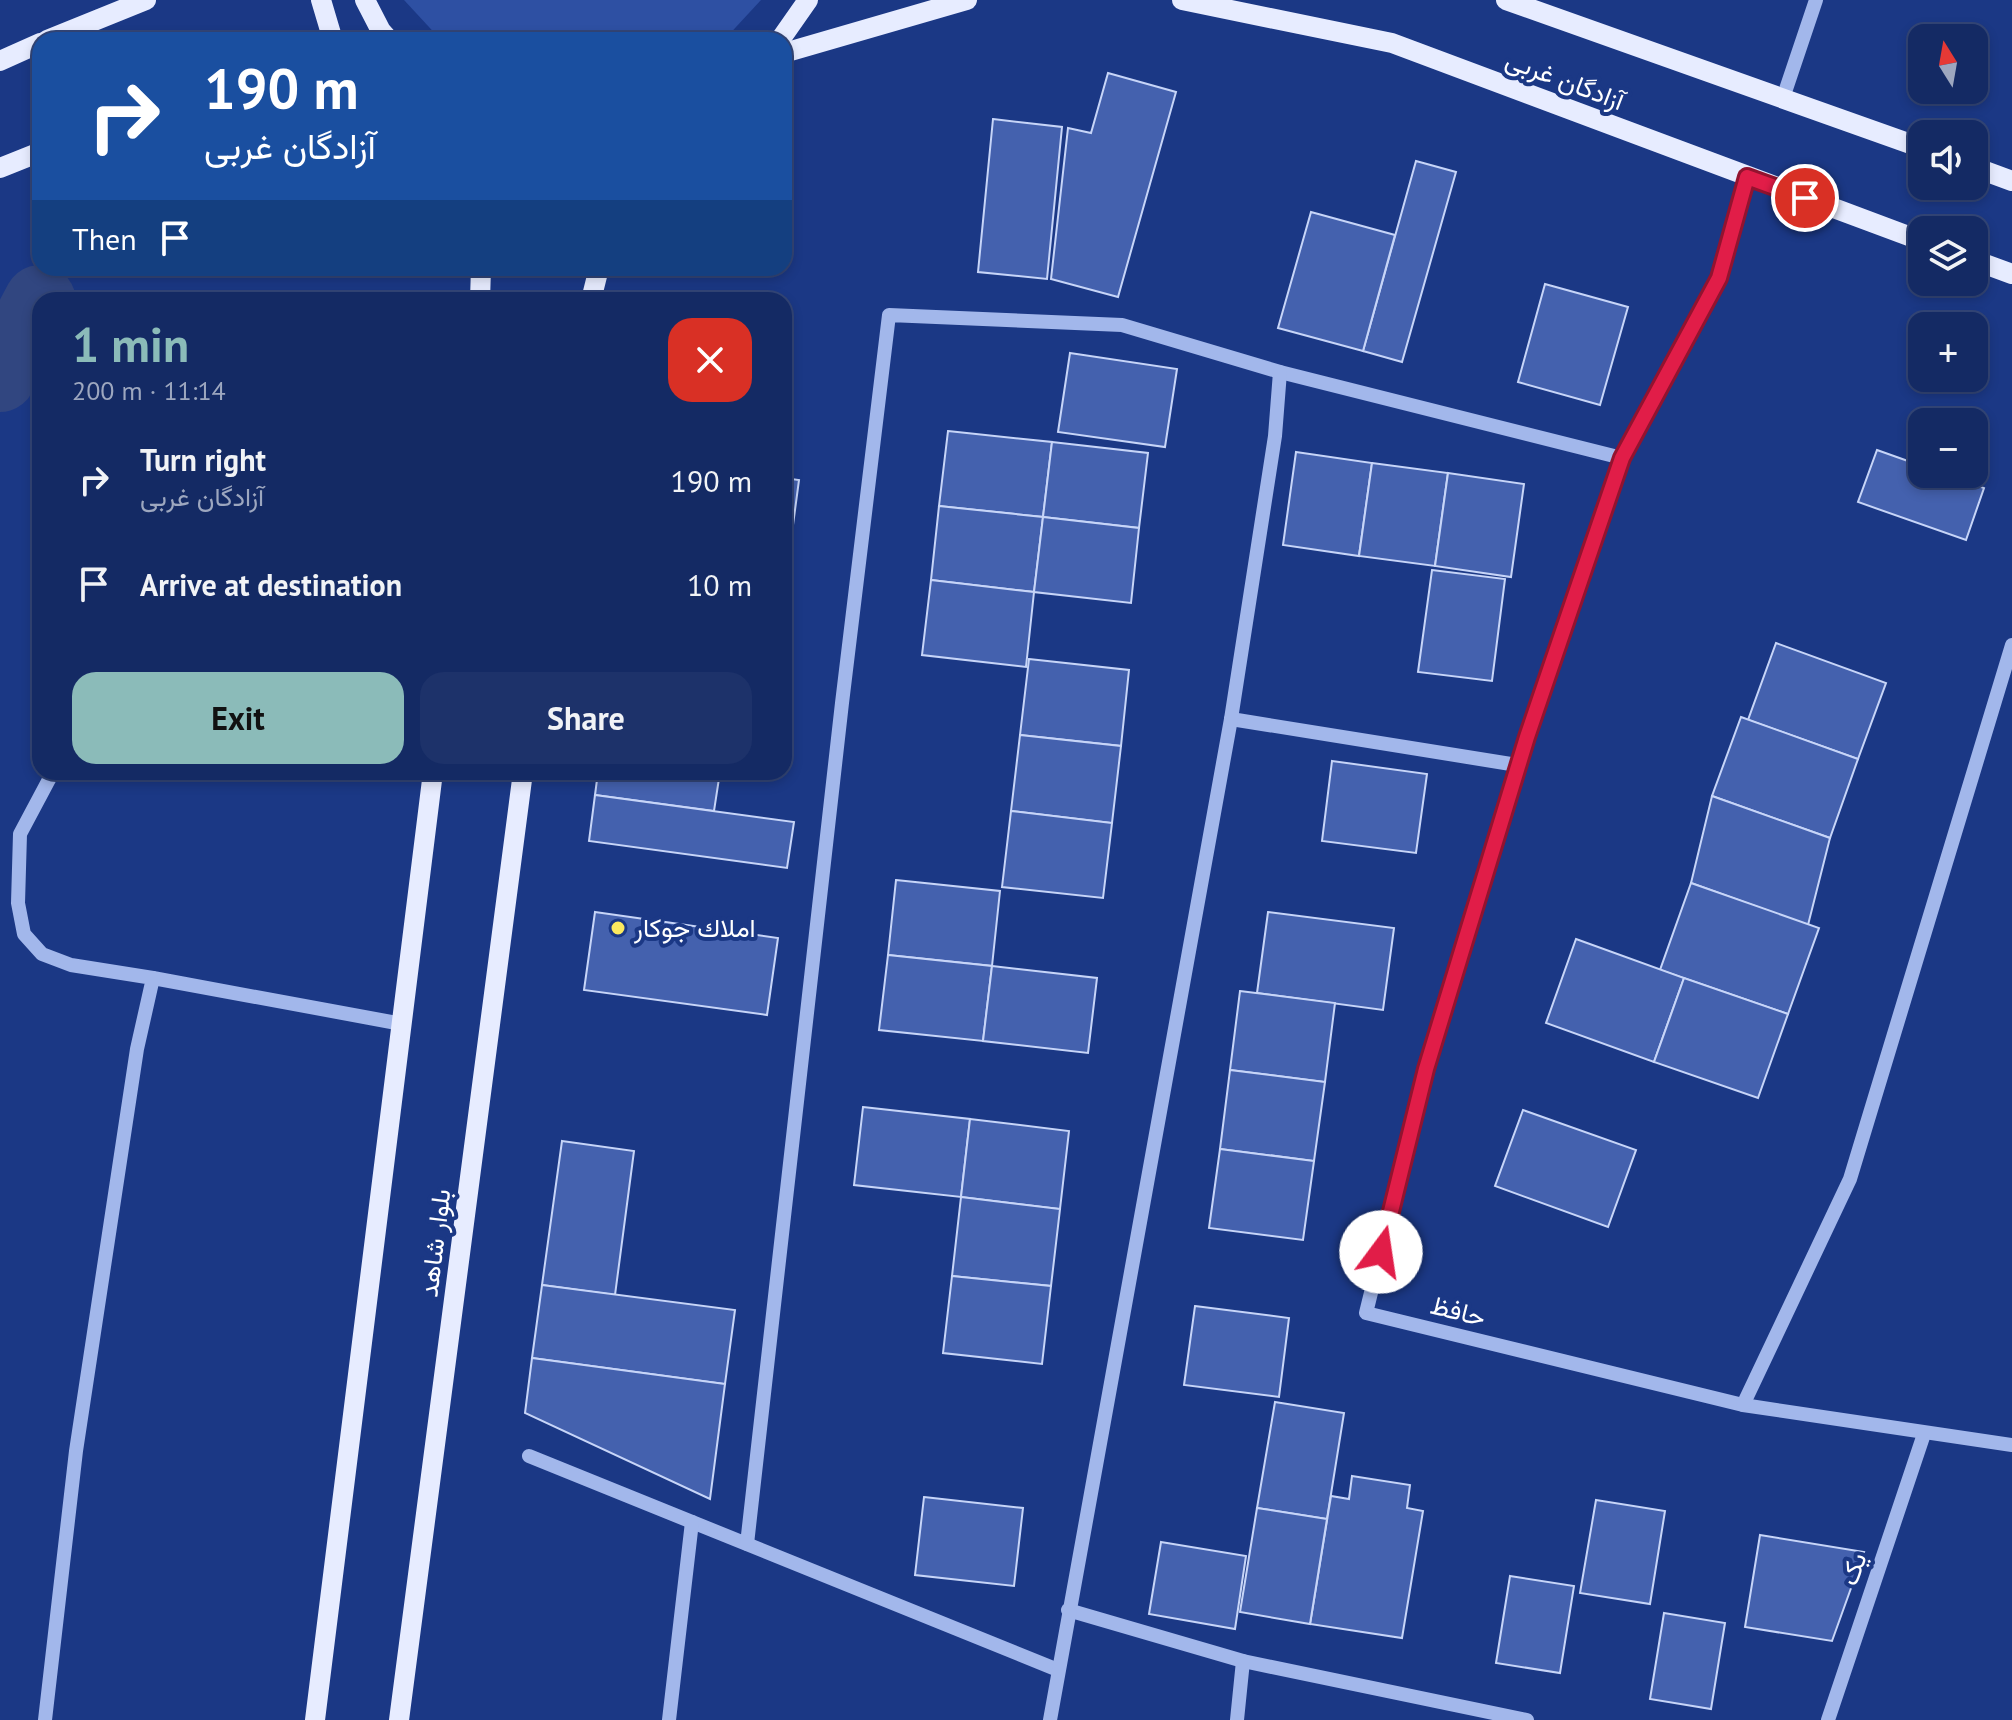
<!DOCTYPE html>
<meta charset="utf-8">
<style>
body{margin:0;font-family:"PT Sans",Vazirmatn,sans-serif;background:#1d326a;color:#f1f3f6;height:100vh;display:flex;flex-direction:column;font-size:30px;white-space:nowrap}
*{box-sizing:border-box;margin:0}
p{font-size:26px;color:#9da7bf}
.icon{flex:none;width:44px;height:44px;fill:none;stroke:currentColor;stroke-width:2;stroke-linecap:round;stroke-linejoin:round}
.map{position:relative;flex:1;overflow:hidden}
.panel{position:absolute;left:32px;top:292px;width:760px;height:488px;display:flex;flex-direction:column;background:#142a64;border-radius:24px;box-shadow:0 4px 12px #0003,0 0 0 2px #334678}
.panel>*{flex:none}
.top-card{position:absolute;left:32px;top:32px;width:760px;height:244px;border-radius:24px;box-shadow:0 4px 12px #0003,0 0 0 2px #334678;background:#1a4fa0;color:#fff;overflow:hidden}
.needle{width:52px;rotate:349deg}
.fabs{position:absolute;left:1908px;top:24px;display:grid;gap:16px}
.fabs a{display:grid;place-items:center;width:80px;height:80px;border-radius:16px;background:#142a64;box-shadow:0 4px 12px #0003,0 0 0 2px #334678;font-size:40px}
.pin{position:absolute;display:grid;place-items:center;width:68px;height:68px;color:#fff;margin:-34px;border:4px solid #fff;border-radius:50%;box-shadow:0 2px 8px #0007}
.me{position:absolute;width:88px;margin:-44px;rotate:14deg;stroke-linejoin:round;filter:drop-shadow(0 0 6px #0008)}
.turn{display:flex;align-items:center;gap:28px;height:168px;padding:0 40px;font-size:36px}
.turn .icon{width:104px;height:104px;stroke-width:2.5}
.turn b{display:block;font-size:56px;line-height:68px}
.then{display:flex;align-items:center;height:76px;padding:0 40px;background:#0003;gap:16px;font-size:30px}
.round{display:grid;place-items:center;flex:none;width:84px;height:84px;border-radius:24px;background:#1d326a}
.overview{display:flex;align-items:center;justify-content:space-between;height:136px;padding:0 40px}
h1{font-size:48px;font-weight:800;line-height:60px;color:#8bbbb9}
.action{display:flex;gap:16px;margin-top:auto;padding:16px 40px}
.action a{flex:1;height:92px;border-radius:24px;background:#8bbbb9;color:#111;font-size:32px;font-weight:800;line-height:92px;text-align:center}
.action a+a{background:#1d326a;color:#f1f3f6}
ul{padding:0;list-style:none}
li{display:flex;align-items:center;gap:24px;height:104px;padding:0 40px}
li div{flex:1}
li b{display:block;font-size:30px}
li em{font-style:normal}
.map>svg:first-child{display:block}
.green{fill:#2e50a3}
.lines{fill:none;stroke-linecap:round;stroke-linejoin:round}
.river{stroke:#314680;stroke-width:72}
.building{fill:#4461ae;stroke:#c7d5f8;stroke-width:2}
.minor{stroke:#a2b7eb;stroke-width:14}
.major{stroke:#e7ecff;stroke-width:20}
.route-casing{stroke:#92132f;stroke-width:20}
.route{stroke:#e11d48;stroke-width:14}
.poi-dot{fill:#fce95f;stroke:#1b3885;stroke-width:3}
.labels{text-anchor:middle;stroke-width:8;stroke-linejoin:round;paint-order:stroke}
.street-label{font-size:26px;fill:#fff;stroke:#1b3885}
.poi-label{font-size:26px;fill:#fff;stroke:#1b3885;text-anchor:start}
</style>
<div class="map">
<svg width="2012" height="1720" viewBox="0 0 2012 1720">
<rect width="100%" height="100%" fill="#1b3885"/>
<path class="green" d="M404,0H761L724,40H441Z"/>
<g class="lines">
<path class="river" d="M0,376L40,301"/>
</g>
<g class="building">
<path d="M1108,73L1176,92L1118,297L1051,279L1068,128L1091,133Z"/>
<path d="M993,119L1062,127L1047,279L978,272Z"/>
<path d="M1416,161L1456,172L1402,362L1363,351Z"/>
<path d="M1311,212L1395,235L1363,351L1278,328Z"/>
<path d="M1545,284L1628,307L1600,405L1518,382Z"/>
<path d="M1070,353L1177,369L1165,447L1058,432Z"/>
<path d="M948,431L1052,442L1043,517L939,506Z"/>
<path d="M1052,442L1148,453L1139,528L1043,517Z"/>
<path d="M1877,450L1922,466V474H1945L1984,488L1966,540L1858,502Z"/>
<path d="M1296,452L1372,463L1359,556L1283,545Z"/>
<path d="M1372,463L1448,473L1435,566L1359,556Z"/>
<path d="M1448,473L1524,484L1511,577L1435,566Z"/>
<path d="M784,478L799,480L789,555L784,554Z"/>
<path d="M939,506L1043,517L1034,592L931,580Z"/>
<path d="M1043,517L1139,528L1131,603L1034,592Z"/>
<path d="M1432,570L1505,579L1492,681L1418,672Z"/>
<path d="M931,580L1034,592L1026,667L922,655Z"/>
<path d="M1776,643L1886,683L1858,759L1748,720Z"/>
<path d="M1029,659L1129,670L1121,746L1020,735Z"/>
<path d="M1741,717L1858,759L1830,838L1712,796Z"/>
<path d="M1020,735L1121,746L1112,823L1011,811Z"/>
<path d="M1332,761L1427,774L1416,853L1322,841Z"/>
<path d="M598,772H720L714,811L595,795Z"/>
<path d="M595,795L794,822L787,868L589,841Z"/>
<path d="M1712,796L1830,838L1808,925L1691,883Z"/>
<path d="M1011,811L1112,823L1103,898L1002,887Z"/>
<path d="M896,880L1000,891L992,966L888,955Z"/>
<path d="M1691,883L1819,928L1788,1014L1660,970Z"/>
<path d="M595,912L778,938L767,1015L584,990Z"/>
<path d="M1268,912L1394,928L1383,1010L1257,993Z"/>
<path d="M1576,939L1684,978L1654,1062L1546,1023Z"/>
<path d="M888,955L992,966L983,1041L879,1030Z"/>
<path d="M992,966L1097,978L1088,1053L983,1041Z"/>
<path d="M1684,978L1788,1014L1758,1098L1654,1062Z"/>
<path d="M1240,991L1335,1003L1325,1082L1230,1070Z"/>
<path d="M1230,1070L1325,1082L1314,1161L1220,1149Z"/>
<path d="M863,1107L970,1119L961,1197L854,1185Z"/>
<path d="M1523,1110L1636,1150L1608,1227L1495,1186Z"/>
<path d="M970,1119L1069,1131L1060,1209L961,1197Z"/>
<path d="M562,1141L634,1151L615,1295L542,1285Z"/>
<path d="M1220,1149L1314,1161L1303,1240L1209,1228Z"/>
<path d="M961,1197L1060,1209L1051,1286L952,1276Z"/>
<path d="M952,1276L1051,1286L1042,1364L943,1353Z"/>
<path d="M542,1285L735,1310L725,1384L532,1358Z"/>
<path d="M1195,1306L1289,1318L1279,1397L1184,1385Z"/>
<path d="M532,1358L725,1384L710,1499L525,1413Z"/>
<path d="M1275,1402L1344,1413L1327,1519L1257,1508Z"/>
<path d="M1352,1476L1410,1485L1407,1508L1423,1511L1402,1638L1310,1624L1331,1496L1349,1499Z"/>
<path d="M924,1497L1023,1508L1014,1586L915,1575Z"/>
<path d="M1596,1500L1665,1511L1650,1604L1580,1593Z"/>
<path d="M1257,1508L1327,1519L1310,1624L1240,1612Z"/>
<path d="M1760,1535L1864,1552L1832,1641L1745,1627Z"/>
<path d="M1161,1542L1246,1556L1235,1629L1149,1614Z"/>
<path d="M1510,1576L1574,1586L1560,1673L1496,1663Z"/>
<path d="M1664,1613L1725,1623L1711,1709L1650,1699Z"/>
</g>
<g class="lines">
<g class="minor">
<path d="M1783,98L1816,0"/>
<path d="M1747,177L1719,278L1622,458L1517,765L1426,1069L1366,1313L1743,1405L2012,1445"/>
<path d="M1231,719L1517,765"/>
<path d="M153,978L402,1024"/>
<path d="M1743,1405L1850,1179L2012,645"/>
<path d="M529,1456L1058,1670"/>
<path d="M747,1544L842,703L889,315L1122,325L1280,372L1622,458"/>
<path d="M1068,1610L1243,1661L1527,1720"/>
<path d="M45,1720L76,1451L137,1049L153,978L71,965L42,954L24,934L18,903L20,834L53,772"/>
<path d="M669,1720L692,1522"/>
<path d="M1050,1720L1231,719L1275,436L1280,372"/>
<path d="M1237,1720L1243,1661"/>
<path d="M1828,1720L1924,1434"/>
</g>
<g class="major">
<path d="M321,0L332,37L331,40"/>
<path d="M365,0L381,31L389,40"/>
<path d="M1182,0L1392,43L1922,241"/>
<path d="M1506,0L1922,148"/>
<path d="M47,40L146,0"/>
<path d="M780,40L808,0"/>
<path d="M784,53L967,0"/>
<path d="M0,61L40,43"/>
<path d="M1974,167L2012,181"/>
<path d="M0,168L40,152"/>
<path d="M1974,260L2012,274"/>
<path d="M480,300L481,268"/>
<path d="M591,300L599,268"/>
<path d="M315,1720L433,772"/>
<path d="M399,1720L523,772"/>
</g>
</g>
<g class="lines">
<defs>
<path id="route" d="M1381,1252L1426,1069L1527,737L1622,458L1719,278L1747,177L1805,198"/>
</defs>
<use href="#route" class="route-casing"/>
<use href="#route" class="route"/>
</g>
<circle class="poi-dot" cx="618" cy="928" r="8"/>
<g class="labels">
<g class="street-label">
<text transform="translate(1565 80) rotate(21)" y="9">آزادگان غربی</text>
<text transform="translate(435 1243) rotate(-83)" y="9">بلوار شاهد</text>
<text transform="translate(1458 1311) rotate(14)" y="9">حافظ</text>
<text transform="translate(1853 1569) rotate(-71)" y="9">یک</text>
</g>
<g class="poi-label">
<text x="634" y="937">املاك جوكار</text>
</g>
</g>
</svg>
<div class="fabs">
<a><svg class="needle" viewBox="-14 -14 28 28"><path d="M0-13l5 13h-10z" fill="#e53935"/><path d="M0 13l5-13h-10z" fill="#9da7bf"/></svg></a>
<a><svg class="icon" aria-label="sound" viewBox="0 0 24 24"><path d="M4 9h4l5-4v14l-5-4H4zM17 9q2 3 0 6"/></svg></a>
<a><svg class="icon" aria-label="layers" viewBox="0 0 24 24"><path d="M12 4l9 5-9 5-9-5zM3 14l9 5 9-5"/></svg></a>
<a>+</a>
<a>−</a>
</div>
<div class="pin" style="left:1805px;top:198px;background:#d93025"><svg class="icon" aria-label="arrive" viewBox="0 0 24 24"><path d="M6 21V4h12l-3 4 3 4H6"/></svg></div>
<svg class="me" style="left:1381px;top:1252px" viewBox="-20 -20 40 40"><circle r="19" fill="#fff"/><path d="M0-13L10 11 0 6-10 11z" fill="#e11d48"/></svg>
<div class="top-card">
<div class="turn"><svg class="icon" aria-label="right" viewBox="0 0 24 24"><path d="M7 20v-9h11M14 6l5 5-5 5"/></svg><div><b>190 m</b>آزادگان غربی</div></div>
<div class="then">Then<svg class="icon" aria-label="arrive" viewBox="0 0 24 24"><path d="M6 21V4h12l-3 4 3 4H6"/></svg></div>
</div>
<section class="panel">
<div class="overview"><div><h1>1 min</h1><p>200 m · 11:14</p></div><a class="round" style="background:#d93025;color:#fff"><svg class="icon" aria-label="close" viewBox="0 0 24 24"><path d="M6 6l12 12M18 6L6 18"/></svg></a></div>
<ul>
<li><svg class="icon" aria-label="right" viewBox="0 0 24 24"><path d="M7 20v-9h11M14 6l5 5-5 5"/></svg><div><b>Turn right</b><p>آزادگان غربی</p></div><em>190 m</em></li>
<li><svg class="icon" aria-label="arrive" viewBox="0 0 24 24"><path d="M6 21V4h12l-3 4 3 4H6"/></svg><div><b>Arrive at destination</b></div><em>10 m</em></li>
</ul>
<div class="action"><a>Exit</a><a>Share</a></div>
</section>
</div>
